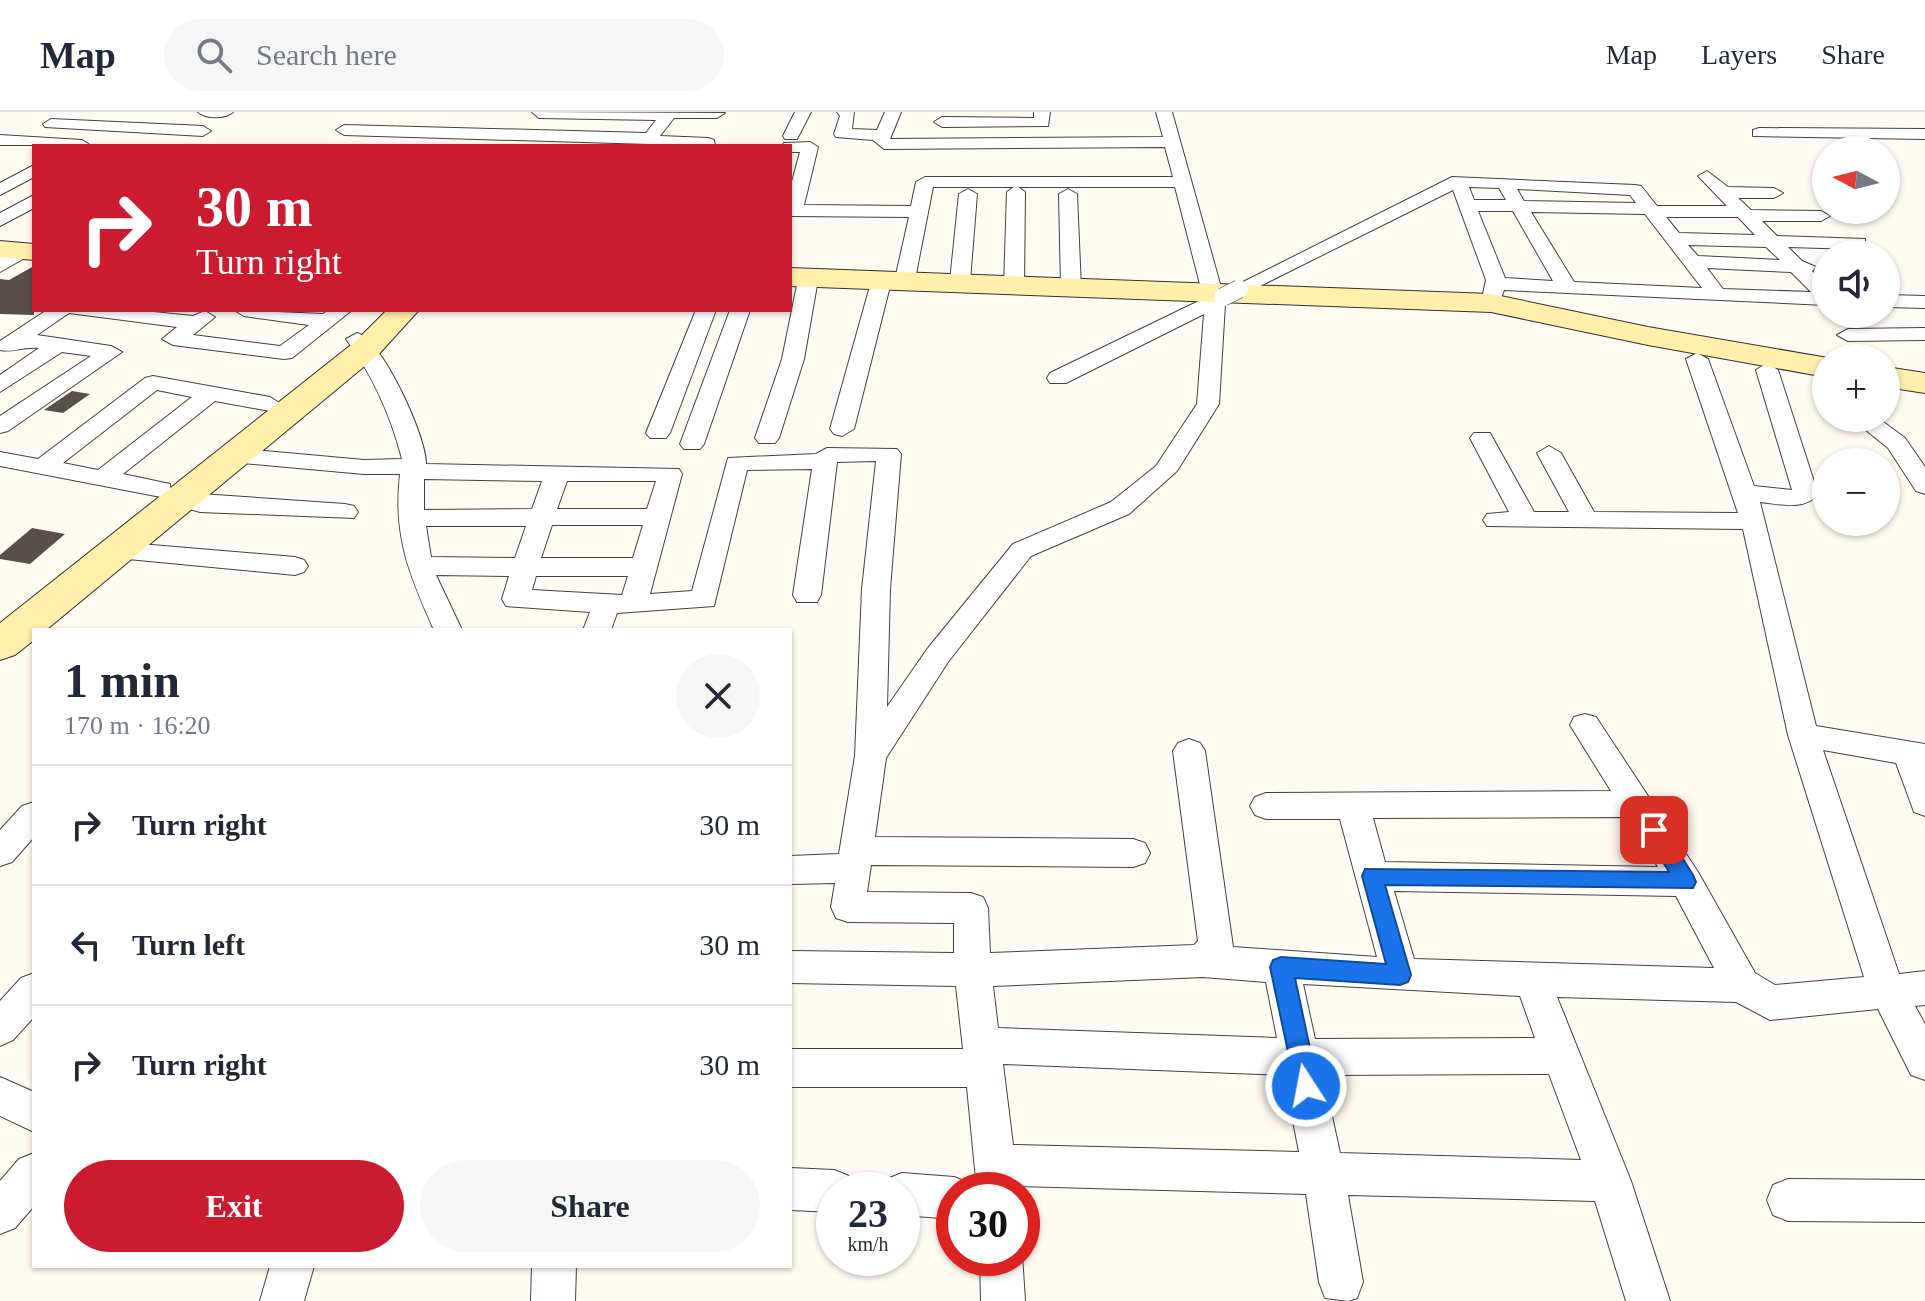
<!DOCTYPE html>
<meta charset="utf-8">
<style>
body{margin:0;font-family:"Times New Roman",serif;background:#f6f6f7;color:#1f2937;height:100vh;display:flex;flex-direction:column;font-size:30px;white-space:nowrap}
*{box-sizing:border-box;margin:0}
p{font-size:26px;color:#747a83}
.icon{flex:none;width:44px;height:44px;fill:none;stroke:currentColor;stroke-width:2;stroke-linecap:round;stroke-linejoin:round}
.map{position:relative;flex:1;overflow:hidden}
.details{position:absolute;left:32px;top:516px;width:760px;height:640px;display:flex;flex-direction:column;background:#fff;border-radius:0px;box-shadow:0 2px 6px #0004}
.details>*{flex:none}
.top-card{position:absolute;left:32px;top:32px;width:760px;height:168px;border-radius:0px;box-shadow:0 2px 6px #0004;background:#ca1b31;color:#fff;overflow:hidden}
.needle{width:52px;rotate:277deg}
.fabs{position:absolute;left:1812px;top:24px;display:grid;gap:16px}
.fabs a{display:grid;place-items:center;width:88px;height:88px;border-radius:50%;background:#fff;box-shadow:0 2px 6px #0004;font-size:40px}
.speed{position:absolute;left:816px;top:1060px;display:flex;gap:16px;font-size:40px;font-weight:700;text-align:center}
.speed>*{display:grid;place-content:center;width:104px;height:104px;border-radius:50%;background:#fff;box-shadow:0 2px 6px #0004;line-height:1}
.speed small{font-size:20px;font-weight:400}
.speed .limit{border:12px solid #d22;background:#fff;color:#111}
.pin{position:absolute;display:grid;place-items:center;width:68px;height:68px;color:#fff;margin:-34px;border-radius:16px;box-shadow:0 4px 12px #0006}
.me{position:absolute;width:88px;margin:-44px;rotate:349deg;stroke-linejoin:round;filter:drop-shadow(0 0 6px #0008)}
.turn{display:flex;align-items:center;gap:28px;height:168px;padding:0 32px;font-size:36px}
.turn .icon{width:104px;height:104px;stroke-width:2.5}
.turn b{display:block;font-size:56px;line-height:68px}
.round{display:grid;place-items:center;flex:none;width:84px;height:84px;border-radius:42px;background:#f6f6f7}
.summary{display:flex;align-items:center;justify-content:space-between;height:136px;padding:0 32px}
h1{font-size:48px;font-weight:700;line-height:60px}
.button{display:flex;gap:16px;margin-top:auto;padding:16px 32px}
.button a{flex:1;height:92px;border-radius:48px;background:#ca1b31;color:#fff;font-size:32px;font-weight:700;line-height:92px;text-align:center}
.button a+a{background:#f6f6f7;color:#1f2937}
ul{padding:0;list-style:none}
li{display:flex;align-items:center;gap:24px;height:120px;padding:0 32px;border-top:2px solid #e0e1e3}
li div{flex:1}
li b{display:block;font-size:30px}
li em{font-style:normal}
header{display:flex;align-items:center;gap:48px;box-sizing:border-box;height:112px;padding:0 40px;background:#fff;border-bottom:2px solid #e0e1e3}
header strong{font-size:38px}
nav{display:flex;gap:44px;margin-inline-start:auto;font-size:28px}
.search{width:560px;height:72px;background:#f6f6f7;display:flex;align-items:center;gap:20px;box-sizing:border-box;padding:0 28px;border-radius:44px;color:#747a83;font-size:30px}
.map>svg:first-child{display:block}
.building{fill:#584e4a}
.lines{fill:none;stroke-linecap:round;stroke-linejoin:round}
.street-casing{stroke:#424242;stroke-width:2}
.secondary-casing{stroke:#313131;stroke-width:2}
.street{fill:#fff;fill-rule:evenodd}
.secondary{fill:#ffefab;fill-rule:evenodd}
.street-bridge-casing{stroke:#424242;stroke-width:19;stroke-linecap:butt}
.street-bridge{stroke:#fff;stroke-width:18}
.route{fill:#1a73e8;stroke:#114b97;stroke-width:2}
</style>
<header>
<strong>Map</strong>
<div class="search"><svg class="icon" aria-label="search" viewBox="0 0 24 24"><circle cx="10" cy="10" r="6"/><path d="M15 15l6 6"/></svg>Search here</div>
<nav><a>Map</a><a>Layers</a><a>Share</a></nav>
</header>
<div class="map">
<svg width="1925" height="1189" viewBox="0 0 1925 1189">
<rect width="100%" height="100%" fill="#fffbf0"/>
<g class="building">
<path d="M34,154V203L0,202V167L9,168Z"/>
<path d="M72,279L90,282L63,301L44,298Z"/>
<path d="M32,416L65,422L30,452L0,447V443Z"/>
</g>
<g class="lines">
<defs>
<g id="street">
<path d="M198,0H233C225,7 206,7 198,0Z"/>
<path d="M532,0L725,1L717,6H674L660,24L708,26L714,28L715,34L344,23L336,18L344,13L646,21L656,8L539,6Z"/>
<path d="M795,0H811L797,27H785L783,24Z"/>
<path d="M837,0H854L852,17L877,18L885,0H901L890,27L1163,25L1156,0H1172L1222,179L1233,185L1225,192L1219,292L1177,359L1129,402L1031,444L948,550L886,646L875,725L1133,727L1145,731L1150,741L1145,751L1133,755L871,753L867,780L971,781L983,785L988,796L990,841L1194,833L1198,829L1173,639L1178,631L1189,627L1200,631L1205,639L1233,835L1377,845L1340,707H1266L1255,703L1250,694L1255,685L1266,681L1611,679L1570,613L1574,605L1585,602L1596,605L1698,760L1755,861L1775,873L1864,865L1788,623L1743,417L1487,414L1483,408L1487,402L1509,400L1470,326L1474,321H1490L1534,400H1569L1537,341L1549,334L1561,341L1594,400L1738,401L1686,247L1697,241L1708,247L1754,374L1792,378L1756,258L1767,251L1778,258L1818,382C1806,399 1778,392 1760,390L1816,614L1925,632V704L1914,700L1896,651L1823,638L1899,862L1925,859V893L1915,894L1925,912V968L1911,963L1878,897L1770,908L1736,890L1557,885L1631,1069L1670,1189H1626L1595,1089L1348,1083L1363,1170L1357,1186L1348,1189L1325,1186L1319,1170L1306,1082L1018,1074L1019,1078H977L967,975H790V937H963L956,874L790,871V839L954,841V811L848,810L836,806L831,795L835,771L790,772V744L839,742L855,644L862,477L876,349L837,350L821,483L817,490H797L793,483L812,357L747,358L714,494L617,501L611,518H583L590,500L506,494L502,487L509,464L436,463L462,518H434C409,462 393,424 400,362H364L232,350L220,343L232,336L364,348L402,347C391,304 372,262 346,227L357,221C382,227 427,326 426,352L679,357L682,362L650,482L692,479L728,346L816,342L827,336L897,337L901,342L890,477L887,595L928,536L1013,432L1111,390L1156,354L1197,292L1204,202L1066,271H1050L1047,266L1050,261L1207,185L1202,180L1175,75H1018L1025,80L1024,174L1014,180L1004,174L1007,80L1014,75H933L915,167L912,171H898L895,167L909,105L790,104V77L800,40H790V34H782L784,31L810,30L818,35L804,93L911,94L916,70L925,65H1173L1165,35L884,37L873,28L836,25L834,22L840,4ZM424,367L542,369L532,397L424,398ZM567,369H656L647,397H557ZM552,413H643L633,446H541ZM426,414H526L515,446L431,445ZM536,464H628L622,483L532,478ZM1627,705L1658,755L1385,750L1373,706ZM1394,779L1676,784L1714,856L1414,847ZM1203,865L1266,870L1277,926L998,916L993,874ZM1303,872L1520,884L1535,926L1315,927ZM1003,952L1284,963L1299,1040L1013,1033ZM1549,962L1581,1048L1340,1041L1323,963Z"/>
<path d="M1034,0H1050L1048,14L942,15L934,10L942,5L1034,6Z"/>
<path d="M51,7L203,14L211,19L203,24L45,15L43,12Z"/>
<path d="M1759,16L1925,17V27L1753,24V18Z"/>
<path d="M0,23L82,28L90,33H0Z"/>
<path d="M34,53V65L0,83V71Z"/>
<path d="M1707,59L1728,75L1774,76L1783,81L1774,86H1738L1751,98L1821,99L1830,104L1821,109H1762L1777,124L1865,127V135L1858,137L1788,135L1802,149L1816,155L1812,159L1826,173V193L1504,178L1498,195H1484L1481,191L1486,168L1453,78L1246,181H1232L1229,177L1452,65L1635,73L1641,74L1657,94H1727L1698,64ZM1469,75L1499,76L1506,88H1474ZM1517,77L1630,83L1636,91L1524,89ZM1478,99H1513L1553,169L1505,166ZM1531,100L1645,102L1702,176L1574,170ZM1666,105H1738L1755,123L1679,121ZM1688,133L1766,135L1780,148L1698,144ZM1707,156L1791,160L1811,180L1723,177Z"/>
<path d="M968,77L977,82L970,169L960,175L950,169L959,82Z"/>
<path d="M1068,77L1077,82L1081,177L1071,183L1061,177L1059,82Z"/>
<path d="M34,83V96L0,114V101Z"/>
<path d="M23,133L33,139L30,143L0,160V145Z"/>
<path d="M807,167L817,173L804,247L779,326L775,331H759L755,326L782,247L797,173Z"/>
<path d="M880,168L890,174L854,317L842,324L834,322L830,317L870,174Z"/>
<path d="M1886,183L1925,184V196L1886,195Z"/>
<path d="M47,198H134L193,204L205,199L215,205L193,223L280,234L309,213L244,204L234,198L323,202L329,198H352L292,246L284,247L173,233L162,227L177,215L69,201L37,223L111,234L122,240L8,319L0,321V304L91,244L62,240L0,280V263L39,236C23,234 13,241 0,238V229Z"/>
<path d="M696,198H716L670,321L666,326H650L646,321Z"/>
<path d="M730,198H750L704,332L700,337H684L680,332Z"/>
<path d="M1925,216V228L1848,229L1837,223L1848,217Z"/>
<path d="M153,264L270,285L281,292L270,299L215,289L123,362L170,372L171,380L345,392L354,394L358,400L354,406L200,400L170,391L169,383L161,385L0,354V340L38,347L145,266ZM157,278L192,285L98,358L63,351Z"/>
<path d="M1851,306H1878L1905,326L1925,355V382L1916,379L1888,336Z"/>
<path d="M116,430L295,445L304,448L308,454L304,460L295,463L107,445L103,439L107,433Z"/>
<path d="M34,690V725L12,750L0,754V718L22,694Z"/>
<path d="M34,861V905L13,928L0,934V889L21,866Z"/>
<path d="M0,965L34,980V1020L0,1004Z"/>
<path d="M34,1041V1094L15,1116L0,1122V1069L19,1047Z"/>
<path d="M790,1056L834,1058L849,1064L854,1078H834V1100L790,1098Z"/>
<path d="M902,1061L954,1065L969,1071L972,1078H954V1107L902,1103V1078H883L887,1067Z"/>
<path d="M1788,1067L1925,1068V1110L1788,1109L1773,1103L1767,1088L1773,1073Z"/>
<path d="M1022,1142L1025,1189H981L980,1146H1022Z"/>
<path d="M270,1154H314L304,1189H260Z"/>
<path d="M532,1154H576L575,1189H531Z"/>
</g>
<g id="secondary">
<path d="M0,129L34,132V148L0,145Z"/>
<path d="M790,156L1491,182L1648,215L1828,246L1826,265L1648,233L1491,200L790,174Z"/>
<path d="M387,198H419L378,243L46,518H34V528L15,543L0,548V511L356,229Z"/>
<path d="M1886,255L1925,261V281L1886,275Z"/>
</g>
</defs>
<use href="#street" class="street-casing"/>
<use href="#secondary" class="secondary-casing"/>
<use href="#street" class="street"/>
<use href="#secondary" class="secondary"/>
<defs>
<path id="street-bridge" d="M1223,185L1239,177"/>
</defs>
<use href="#street-bridge" class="street-bridge-casing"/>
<use href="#street-bridge" class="street-bridge"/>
</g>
<path class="route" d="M1654,710L1661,712L1693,763L1696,770L1693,776L1385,773L1411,863L1408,870L1400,873L1295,866L1318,974L1314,982L1306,986L1297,982L1270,855L1273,848L1281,845L1386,852L1362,764L1365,757L1669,760L1644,718Z"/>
</svg>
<div class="fabs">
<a><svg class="needle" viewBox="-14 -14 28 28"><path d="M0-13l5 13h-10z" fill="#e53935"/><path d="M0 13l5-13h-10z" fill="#747a83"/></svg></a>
<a><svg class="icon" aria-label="sound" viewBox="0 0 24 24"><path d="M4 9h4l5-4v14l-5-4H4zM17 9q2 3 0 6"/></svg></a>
<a>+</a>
<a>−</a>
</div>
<div class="speed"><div>23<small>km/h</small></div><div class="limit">30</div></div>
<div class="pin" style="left:1654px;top:718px;background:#d93025"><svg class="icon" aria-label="arrive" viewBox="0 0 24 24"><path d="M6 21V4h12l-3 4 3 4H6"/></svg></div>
<svg class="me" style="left:1306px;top:974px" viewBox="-20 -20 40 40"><circle r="17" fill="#1a73e8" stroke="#fff" stroke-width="3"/><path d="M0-11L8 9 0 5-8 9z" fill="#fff"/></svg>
<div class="top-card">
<div class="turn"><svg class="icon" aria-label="right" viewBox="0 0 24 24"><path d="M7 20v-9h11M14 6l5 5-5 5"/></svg><div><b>30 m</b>Turn right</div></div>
</div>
<section class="details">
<div class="summary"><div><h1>1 min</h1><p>170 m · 16:20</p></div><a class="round"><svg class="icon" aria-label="close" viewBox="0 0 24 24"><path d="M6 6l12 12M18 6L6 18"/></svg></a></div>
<ul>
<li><svg class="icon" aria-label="right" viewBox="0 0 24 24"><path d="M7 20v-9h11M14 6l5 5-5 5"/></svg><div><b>Turn right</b></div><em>30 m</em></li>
<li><svg class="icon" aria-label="left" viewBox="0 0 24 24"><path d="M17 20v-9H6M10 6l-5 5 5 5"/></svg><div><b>Turn left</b></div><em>30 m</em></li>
<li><svg class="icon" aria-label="right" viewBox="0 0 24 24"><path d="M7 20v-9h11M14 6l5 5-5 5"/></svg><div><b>Turn right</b></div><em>30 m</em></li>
</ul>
<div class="button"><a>Exit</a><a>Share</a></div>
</section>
</div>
